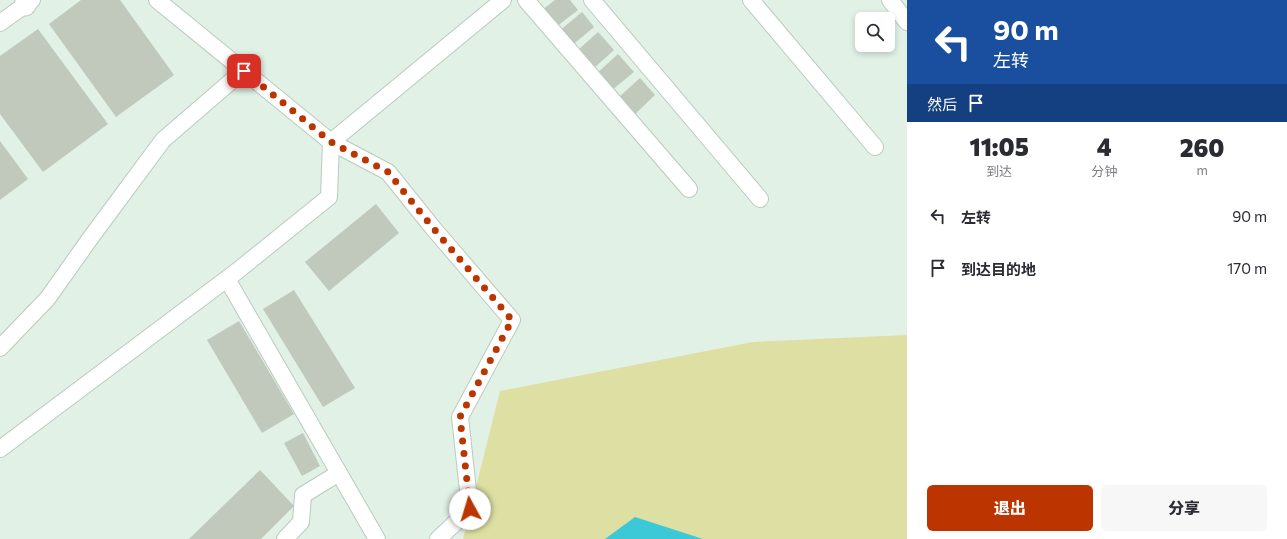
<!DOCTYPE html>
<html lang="zh">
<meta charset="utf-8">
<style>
body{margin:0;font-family:Commissioner,"Noto Sans SC",sans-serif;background:#f7f7f7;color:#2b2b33;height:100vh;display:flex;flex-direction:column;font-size:15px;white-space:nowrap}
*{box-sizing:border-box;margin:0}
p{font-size:13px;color:#7c7c81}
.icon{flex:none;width:22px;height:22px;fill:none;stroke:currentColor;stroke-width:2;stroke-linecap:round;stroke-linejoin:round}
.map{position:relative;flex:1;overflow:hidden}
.side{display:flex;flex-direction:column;background:#fff;width:380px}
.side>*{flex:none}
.guide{background:#1a4fa0;color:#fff;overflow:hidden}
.buttons{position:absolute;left:855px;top:12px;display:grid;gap:8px}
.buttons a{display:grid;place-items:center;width:40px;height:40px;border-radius:6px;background:#fff;box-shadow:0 2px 6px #0003;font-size:20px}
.pin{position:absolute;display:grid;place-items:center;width:34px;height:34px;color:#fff;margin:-17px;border-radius:8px;box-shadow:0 2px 6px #0006}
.me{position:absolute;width:44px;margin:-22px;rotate:354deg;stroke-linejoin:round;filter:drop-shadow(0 0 3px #0008)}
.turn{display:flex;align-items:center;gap:14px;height:84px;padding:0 20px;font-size:18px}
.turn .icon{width:52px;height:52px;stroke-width:2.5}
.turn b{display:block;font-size:28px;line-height:34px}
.then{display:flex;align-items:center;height:38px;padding:0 20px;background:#0003;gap:8px;font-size:15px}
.eta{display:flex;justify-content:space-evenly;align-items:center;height:68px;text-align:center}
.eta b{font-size:24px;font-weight:800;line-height:28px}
.action{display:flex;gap:8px;margin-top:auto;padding:8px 20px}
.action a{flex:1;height:46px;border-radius:6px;background:#bc3400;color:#fff;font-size:16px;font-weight:800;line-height:46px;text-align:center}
.action a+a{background:#f7f7f7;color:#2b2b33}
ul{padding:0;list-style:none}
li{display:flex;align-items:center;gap:12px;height:52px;padding:0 20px}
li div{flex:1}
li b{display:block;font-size:15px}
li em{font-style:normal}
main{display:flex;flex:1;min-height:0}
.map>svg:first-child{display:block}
.green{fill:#dedfa2}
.water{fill:#3bc9d7}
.building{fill:#c0c9bb}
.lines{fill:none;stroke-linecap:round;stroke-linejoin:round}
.minor-casing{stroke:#bacabf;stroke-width:18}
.major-casing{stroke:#bacabf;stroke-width:23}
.minor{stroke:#fff;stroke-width:16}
.major{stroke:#fff;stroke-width:21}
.route{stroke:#bc3400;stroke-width:7;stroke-dasharray:0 12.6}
</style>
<main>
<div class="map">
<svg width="907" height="539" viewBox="0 0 907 539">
<rect width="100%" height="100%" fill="#e1f1e6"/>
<path class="green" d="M907,335V539H463L500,391L753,342Z"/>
<path class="water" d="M635,517L703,539H605Z"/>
<g class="building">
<path d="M81,0H120L174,75L116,117L49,24Z"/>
<path d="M555,0H570L578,10L556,27L542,10Z"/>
<path d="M582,12L594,27L570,47L558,32Z"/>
<path d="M38,29L108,124L43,172L0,114V56Z"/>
<path d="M598,32L614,50L593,69L577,51Z"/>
<path d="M618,54L634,72L611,91L596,74Z"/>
<path d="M640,78L655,95L634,115L618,98Z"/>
<path d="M0,141L28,179L0,200Z"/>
<path d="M376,204L399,233L329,291L305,262Z"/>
<path d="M294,290L355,388L323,407L263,309Z"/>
<path d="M239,321L294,414L262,433L207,340Z"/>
<path d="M303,433L320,466L302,476L284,443Z"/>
<path d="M260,470L294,506L261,539H189Z"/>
</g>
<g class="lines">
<defs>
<g id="minor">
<path d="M157,0L331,142L388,172L433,228L512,320L460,417L470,509L438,539"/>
<path d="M526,0L689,189"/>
<path d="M592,0L760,199"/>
<path d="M751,0L875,147"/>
<path d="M890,0L907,22"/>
<path d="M0,23L32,0"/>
<path d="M227,279L377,539"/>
<path d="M0,348L48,298L89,240L163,140L243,71"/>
<path d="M0,449L236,272L329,197L331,142L503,0"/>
<path d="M285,539L301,522L303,495L339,473"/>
</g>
<path id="major" d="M25,5L28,0"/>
</defs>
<use href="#minor" class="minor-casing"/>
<use href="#major" class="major-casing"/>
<use href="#minor" class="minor"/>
<use href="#major" class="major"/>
</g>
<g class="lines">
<path class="route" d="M244,71L331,142L388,172L433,228L512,320L460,417L470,509"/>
</g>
</svg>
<div class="buttons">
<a><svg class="icon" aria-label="search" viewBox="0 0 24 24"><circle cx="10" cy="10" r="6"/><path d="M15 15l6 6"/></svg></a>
</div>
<div class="pin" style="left:244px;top:71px;background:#d93025"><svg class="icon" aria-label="arrive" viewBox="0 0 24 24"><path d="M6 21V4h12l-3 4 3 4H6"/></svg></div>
<svg class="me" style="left:470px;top:509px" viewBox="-20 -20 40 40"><circle r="19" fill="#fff"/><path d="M0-13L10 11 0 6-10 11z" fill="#bc3400"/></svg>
</div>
<section class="side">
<div class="guide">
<div class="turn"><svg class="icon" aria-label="left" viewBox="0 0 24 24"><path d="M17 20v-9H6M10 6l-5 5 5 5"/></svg><div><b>90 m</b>左转</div></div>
<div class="then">然后<svg class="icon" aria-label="arrive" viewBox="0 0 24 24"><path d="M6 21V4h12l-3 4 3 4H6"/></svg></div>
</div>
<div class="eta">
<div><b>11:05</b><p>到达</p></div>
<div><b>4</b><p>分钟</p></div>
<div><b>260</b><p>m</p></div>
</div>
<ul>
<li><svg class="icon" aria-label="left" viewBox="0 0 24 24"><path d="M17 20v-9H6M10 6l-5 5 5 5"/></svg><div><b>左转</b></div><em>90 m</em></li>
<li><svg class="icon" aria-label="arrive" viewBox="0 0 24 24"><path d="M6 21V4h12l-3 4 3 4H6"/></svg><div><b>到达目的地</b></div><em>170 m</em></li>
</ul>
<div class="action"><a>退出</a><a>分享</a></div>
</section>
</main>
